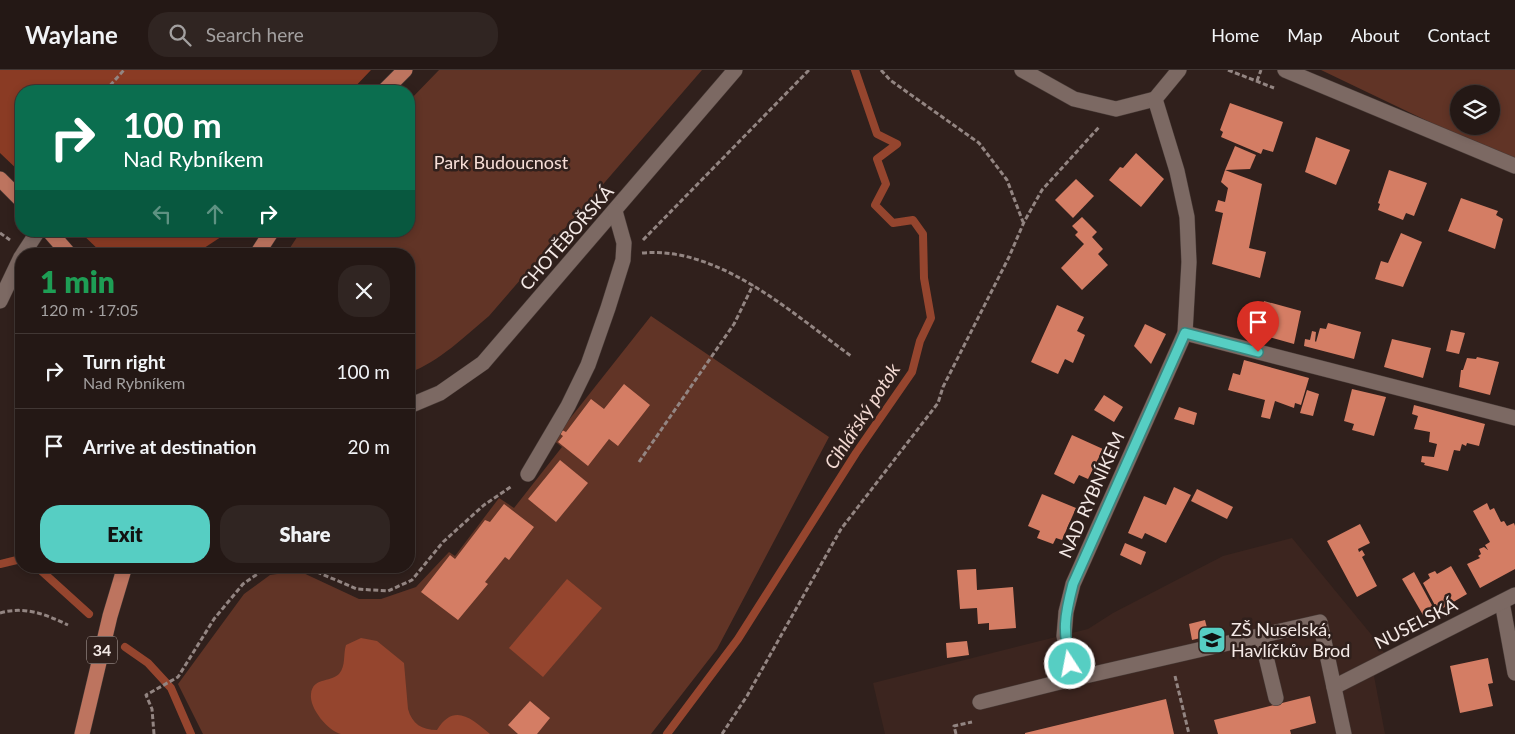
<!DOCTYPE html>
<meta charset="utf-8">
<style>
body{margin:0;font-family:Lato,sans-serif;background:#302522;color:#f1f3f6;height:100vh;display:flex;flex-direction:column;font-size:19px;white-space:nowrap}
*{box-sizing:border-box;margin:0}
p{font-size:16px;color:#a3a0a0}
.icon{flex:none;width:28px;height:28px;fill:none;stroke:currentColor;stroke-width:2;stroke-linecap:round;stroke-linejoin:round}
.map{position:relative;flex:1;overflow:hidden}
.sheet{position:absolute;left:15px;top:178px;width:400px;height:325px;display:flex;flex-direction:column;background:#241815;border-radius:20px;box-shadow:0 2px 8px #0003,0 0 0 1px #413734}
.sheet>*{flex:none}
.hud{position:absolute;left:15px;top:15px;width:400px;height:152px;border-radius:20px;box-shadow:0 2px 8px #0003,0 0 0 1px #413734;background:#0b6e4f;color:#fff;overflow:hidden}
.controls{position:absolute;left:1450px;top:15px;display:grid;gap:10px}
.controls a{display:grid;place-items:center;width:50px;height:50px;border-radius:50%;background:#241815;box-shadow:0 2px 8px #0003,0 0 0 1px #413734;font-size:25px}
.pin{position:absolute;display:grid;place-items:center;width:42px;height:42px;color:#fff;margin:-51px -21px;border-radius:50% 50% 50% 0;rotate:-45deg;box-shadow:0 0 5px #0007}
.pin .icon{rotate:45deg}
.me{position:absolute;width:55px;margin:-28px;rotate:349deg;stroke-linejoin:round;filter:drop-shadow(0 0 4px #0008)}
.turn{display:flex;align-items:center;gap:18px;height:105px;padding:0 25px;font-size:22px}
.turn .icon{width:65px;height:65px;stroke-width:2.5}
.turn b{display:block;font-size:35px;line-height:42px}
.lanes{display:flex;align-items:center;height:48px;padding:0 25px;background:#0003;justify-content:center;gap:25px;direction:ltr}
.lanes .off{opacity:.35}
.round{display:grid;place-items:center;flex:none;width:52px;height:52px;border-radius:20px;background:#302522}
.summary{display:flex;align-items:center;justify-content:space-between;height:85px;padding:0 25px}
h1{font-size:30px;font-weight:800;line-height:38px;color:#1e9e55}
.button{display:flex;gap:10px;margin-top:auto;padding:10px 25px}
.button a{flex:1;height:58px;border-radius:20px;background:#56cec3;color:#111;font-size:20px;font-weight:800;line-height:58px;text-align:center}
.button a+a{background:#302522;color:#f1f3f6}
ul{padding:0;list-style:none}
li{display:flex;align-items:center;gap:15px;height:75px;padding:0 25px;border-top:1px solid #413734}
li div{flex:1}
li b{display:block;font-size:19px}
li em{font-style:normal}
header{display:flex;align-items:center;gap:30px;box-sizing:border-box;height:70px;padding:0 25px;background:#241815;border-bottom:1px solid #413734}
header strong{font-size:24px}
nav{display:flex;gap:28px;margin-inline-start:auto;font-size:18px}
.search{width:350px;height:45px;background:#302522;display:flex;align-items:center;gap:12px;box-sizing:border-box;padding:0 18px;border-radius:20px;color:#a3a0a0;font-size:19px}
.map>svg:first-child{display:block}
.built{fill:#3c251f}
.green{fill:#613426;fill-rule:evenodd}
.forest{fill:#8a3b24}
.water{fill:#95452e}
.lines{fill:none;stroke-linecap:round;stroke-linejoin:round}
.stream{stroke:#95452e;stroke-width:8}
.building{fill:#d47d64}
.minor-casing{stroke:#483b37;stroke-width:16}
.major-casing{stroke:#483b37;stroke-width:16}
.path{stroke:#938582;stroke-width:3;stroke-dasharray:5 2.5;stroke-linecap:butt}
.minor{stroke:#7c6963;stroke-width:15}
.major{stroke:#bd745f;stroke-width:15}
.route-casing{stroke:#38867f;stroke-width:12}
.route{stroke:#56cec3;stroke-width:9}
.labels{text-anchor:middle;stroke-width:5;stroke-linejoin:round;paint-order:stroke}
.shield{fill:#30201c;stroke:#b9ada9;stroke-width:1}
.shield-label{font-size:16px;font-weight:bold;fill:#f4e9e6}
.park-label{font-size:18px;fill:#f6ddd6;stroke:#30201c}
.street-label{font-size:18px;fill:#f4e9e6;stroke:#30201c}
.poi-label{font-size:18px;fill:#f4e9e6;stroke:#30201c;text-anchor:start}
.water-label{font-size:19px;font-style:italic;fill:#f2d9d2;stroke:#30201c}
</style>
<header>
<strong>Waylane</strong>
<div class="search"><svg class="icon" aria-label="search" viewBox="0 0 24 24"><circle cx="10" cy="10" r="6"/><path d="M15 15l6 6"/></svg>Search here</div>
<nav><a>Home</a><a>Map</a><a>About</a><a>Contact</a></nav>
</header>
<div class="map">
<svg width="1515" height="664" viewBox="0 0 1515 664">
<rect width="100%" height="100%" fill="#30201c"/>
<path class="built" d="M1292,468L1379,574L1391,596L1374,606L1385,664H885L873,613L1088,559L1113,543L1223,486Z"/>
<g class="green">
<path d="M439,0H702L489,246C464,267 440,291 409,303V184H286L301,161H409V31Z"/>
<path d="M1321,0H1515V93ZM1459,24H1491V56H1459Z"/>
<path d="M651,246L829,367L717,579L651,664H203L178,614L244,524L270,505L299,501L359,529H381L416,517L449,482L455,486L499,428L514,438L562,377L553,370Z"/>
</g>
<g class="forest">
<path d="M0,0H371L351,21H21V103L0,83Z"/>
<path d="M79,161H230L195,184H103Z"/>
</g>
<g class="water">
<path d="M567,509L602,538L543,607L509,578Z"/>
<path d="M361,568L377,571L404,593L408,639C412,654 422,660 437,660C454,632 472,649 490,664C453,664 416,664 379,664C368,664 352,664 341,664C328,661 309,638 311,624C313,607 329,613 339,604C346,596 343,584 346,575Z"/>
</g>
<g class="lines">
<g class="stream">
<path d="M0,494L21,489"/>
<path d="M36,496L89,544"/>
<path d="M125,577L148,593L171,618L191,664"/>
<path d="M667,664L738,569L856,383L912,302L920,271L931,248L924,208L923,164L913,150L893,153L875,135L886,114L877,89L897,74L877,64L855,0"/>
</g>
</g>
<g class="building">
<path d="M1230,33L1283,52L1273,82L1263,79L1261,84L1221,67L1223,62L1220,60Z"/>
<path d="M1316,67L1350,80L1336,115L1305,102Z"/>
<path d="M1235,76L1256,85L1250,99L1225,100Z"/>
<path d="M1136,83L1164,109L1141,137L1109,110L1120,97L1123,98Z"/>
<path d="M1225,100L1262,114L1249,178L1266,182L1260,208L1212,194L1223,143L1215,141L1218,130L1225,132L1228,118L1221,112Z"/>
<path d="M1389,100L1427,113L1414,146L1406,143L1403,150L1378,140L1380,134L1378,133Z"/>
<path d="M1076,109L1094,126L1073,148L1055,130Z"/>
<path d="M1461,128L1498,141L1496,145L1503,149L1495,179L1448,161Z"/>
<path d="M1082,147L1097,162L1092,167L1103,179L1098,184L1108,195L1082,220L1061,198L1084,174L1075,165L1078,162L1072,156Z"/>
<path d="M1401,163L1422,172L1403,217L1375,209L1381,191L1388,193Z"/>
<path d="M1264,231L1301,241L1294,274L1262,265L1266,250L1259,248Z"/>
<path d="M1057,235L1084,247L1077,261L1085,265L1073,293L1065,289L1058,304L1031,292Z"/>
<path d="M1328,253L1361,262L1354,289L1304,276L1305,269L1310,270L1312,261L1316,262L1315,271L1316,272L1320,258L1326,259Z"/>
<path d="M1145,254L1166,264L1151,294L1134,276Z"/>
<path d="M1451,260L1465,263L1459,284L1446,281Z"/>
<path d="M1392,269L1431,278L1423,308L1384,297Z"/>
<path d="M1477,287L1499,292L1490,325L1459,317L1461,300H1463L1467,288L1476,289Z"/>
<path d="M1244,290L1309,308L1301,335L1295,333L1294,338L1275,331L1270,349L1261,347L1265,330L1228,320L1233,303L1240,305Z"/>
<path d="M624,314L650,335L618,376L609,369L588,396L558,372L563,366L559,363L562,360L566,362L591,329L604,339Z"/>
<path d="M1352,319L1386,327L1374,366L1352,360L1354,354L1344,351Z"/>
<path d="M1307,320L1319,324L1313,346L1300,343Z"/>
<path d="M1104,325L1123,337L1114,352L1094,340Z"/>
<path d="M1414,335L1485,354L1479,376L1467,373L1466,376L1462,374L1460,381L1454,380L1448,401L1424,395L1425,393L1421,392L1422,386L1434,387L1437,374L1429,372L1430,362L1414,359L1418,346L1412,344Z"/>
<path d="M1179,337L1197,343L1194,355L1174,349Z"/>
<path d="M1072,365L1103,379L1088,409L1079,405L1074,414L1054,404Z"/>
<path d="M560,390L588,413L556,452L528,429Z"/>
<path d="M1174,417L1191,425L1166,473L1145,463L1142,469L1128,463L1144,426L1166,435Z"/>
<path d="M1197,419L1233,437L1227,449L1191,431Z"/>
<path d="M1042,424L1076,438L1062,470L1056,468L1053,474L1037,468L1040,461L1028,456Z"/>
<path d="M1487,433L1490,440L1494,438L1501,452L1504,451L1507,456L1514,453L1515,456V499L1480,518L1467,494L1480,488L1478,486L1481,484L1479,479L1484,477L1488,480L1485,475L1490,472L1473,441Z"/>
<path d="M504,434L534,457L509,490L505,487L485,512L488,514L458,550L421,522L450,485L455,489L485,450L490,452Z"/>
<path d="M1360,454L1370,473L1358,479L1359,482L1362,480L1365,485L1362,487L1377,516L1357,527L1327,471Z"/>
<path d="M1125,473L1146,482L1141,495L1120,485Z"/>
<path d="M1451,496L1467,524L1438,541L1423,513L1430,508L1428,504L1435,501L1437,504Z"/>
<path d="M976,499L977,520L1013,517L1016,558L989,560V553L978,554L977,538L960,539L957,500Z"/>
<path d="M1414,502L1434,539L1423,545L1402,509Z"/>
<path d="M1205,550L1209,566L1192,570L1189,554Z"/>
<path d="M967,571L969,585L947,588L946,573Z"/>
<path d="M1488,588L1493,613L1488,614L1493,636L1460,643L1450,596Z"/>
<path d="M1310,626L1316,653L1290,660L1291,664H1218L1214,650Z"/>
<path d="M1166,629L1174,664H1025V663Z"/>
<path d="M530,631L550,648L537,664H518L508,655Z"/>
</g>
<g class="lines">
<defs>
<g id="minor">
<path d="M1022,0L1074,29L1116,39L1155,29"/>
<path d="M1285,0L1515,96"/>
<path d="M23,184L38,161"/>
<path d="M0,231L21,187"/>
<path d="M1185,263L1515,348"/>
<path d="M409,336L440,323L483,293L735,0"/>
<path d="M528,404L568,336L588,295L608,238L623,190L624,173L615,141"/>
<path d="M1502,532L1515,603"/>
<path d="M1261,566L1276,628"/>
<path d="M1072,609L1064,566L1066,542L1073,514L1185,263L1189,192L1187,147L1177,101L1155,29L1179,0"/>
<path d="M1334,617L1515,525"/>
<path d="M980,632L1072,609L1320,552L1344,664"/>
</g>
<g id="major">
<path d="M384,21L405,0"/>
<path d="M0,109L21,130"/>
<path d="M49,161L69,184"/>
<path d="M257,184L272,161"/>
<path d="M82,664L110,546L125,496"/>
</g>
</defs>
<use href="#minor" class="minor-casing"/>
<use href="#major" class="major-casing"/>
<g class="path">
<path d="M881,0L890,10L979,73L1007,110L1023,152"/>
<path d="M1228,0L1274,18"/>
<path d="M1257,11L1261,0"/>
<path d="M105,21L124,0"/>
<path d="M0,163L10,170"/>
<path d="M643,170L809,0"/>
<path d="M642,183C719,176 792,243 851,286"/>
<path d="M639,392L734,254L753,215"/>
<path d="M303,496L357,519L388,521L412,510L443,472L484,435L512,416"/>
<path d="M0,543C25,536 45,544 68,555"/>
<path d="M1175,606L1189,664"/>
<path d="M154,664L152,639L146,625L178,607L214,549L243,514L266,498L279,496"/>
<path d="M722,664L747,626L841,459L938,333L943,317L1009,187L1024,152L1042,120L1100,56"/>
<path d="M956,664L954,656L972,652"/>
</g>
<use href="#minor" class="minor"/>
<use href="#major" class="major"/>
</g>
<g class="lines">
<defs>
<path id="route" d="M1070,594C1063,560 1064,548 1073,514L1185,263L1258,282"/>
</defs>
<use href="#route" class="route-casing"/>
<use href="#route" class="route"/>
</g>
<defs>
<symbol id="school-square" viewBox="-11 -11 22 22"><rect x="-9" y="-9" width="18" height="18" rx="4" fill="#56cec3" stroke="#30201c"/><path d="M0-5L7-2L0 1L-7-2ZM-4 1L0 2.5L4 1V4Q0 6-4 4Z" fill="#111"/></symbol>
</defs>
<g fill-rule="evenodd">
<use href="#school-square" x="1196" y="554" width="32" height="32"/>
</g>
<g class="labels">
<rect class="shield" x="87" y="566.5" width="30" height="27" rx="4"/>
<g class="shield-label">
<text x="102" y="586">34</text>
</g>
<g class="park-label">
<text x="501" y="99">Park Budoucnost</text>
</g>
<g class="street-label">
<text transform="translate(567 168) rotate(-49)" y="6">CHOTĚBOŘSKÁ</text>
<text transform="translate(1092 425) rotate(-66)" y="6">NAD RYBNÍKEM</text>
<text transform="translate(1416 554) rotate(-27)" y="6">NUSELSKÁ</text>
</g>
<g class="poi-label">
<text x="1231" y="566">ZŠ Nuselská,<tspan x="1231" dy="21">Havlíčkův Brod</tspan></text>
</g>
<g class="water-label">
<text transform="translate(862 346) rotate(-57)" y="7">Cihlářský potok</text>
</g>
</g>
</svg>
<div class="controls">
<a><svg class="icon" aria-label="layers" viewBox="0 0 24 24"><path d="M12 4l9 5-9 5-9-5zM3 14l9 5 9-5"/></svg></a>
</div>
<div class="pin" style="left:1258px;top:282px;background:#d93025"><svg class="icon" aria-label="arrive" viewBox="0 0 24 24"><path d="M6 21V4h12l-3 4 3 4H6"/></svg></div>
<svg class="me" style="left:1070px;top:594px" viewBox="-20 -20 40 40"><circle r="17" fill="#56cec3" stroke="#fff" stroke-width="3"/><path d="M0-11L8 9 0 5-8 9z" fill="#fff"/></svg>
<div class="hud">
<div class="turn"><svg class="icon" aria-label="right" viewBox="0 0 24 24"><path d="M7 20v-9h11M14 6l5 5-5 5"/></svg><div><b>100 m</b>Nad Rybníkem</div></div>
<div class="lanes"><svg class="icon off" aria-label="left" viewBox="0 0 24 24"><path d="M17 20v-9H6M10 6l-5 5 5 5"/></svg><svg class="icon off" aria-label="ahead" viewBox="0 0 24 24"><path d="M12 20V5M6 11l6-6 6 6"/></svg><svg class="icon" aria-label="right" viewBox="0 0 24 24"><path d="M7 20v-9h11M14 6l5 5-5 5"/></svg></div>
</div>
<section class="sheet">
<div class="summary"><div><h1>1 min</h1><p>120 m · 17:05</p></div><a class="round"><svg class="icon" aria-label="close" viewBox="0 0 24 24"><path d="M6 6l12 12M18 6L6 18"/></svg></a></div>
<ul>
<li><svg class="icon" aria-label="right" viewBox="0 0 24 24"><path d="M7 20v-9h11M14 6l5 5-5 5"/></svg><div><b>Turn right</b><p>Nad Rybníkem</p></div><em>100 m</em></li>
<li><svg class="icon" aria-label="arrive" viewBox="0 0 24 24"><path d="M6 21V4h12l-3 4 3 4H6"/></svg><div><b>Arrive at destination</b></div><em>20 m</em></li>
</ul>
<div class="button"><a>Exit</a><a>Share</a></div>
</section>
</div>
